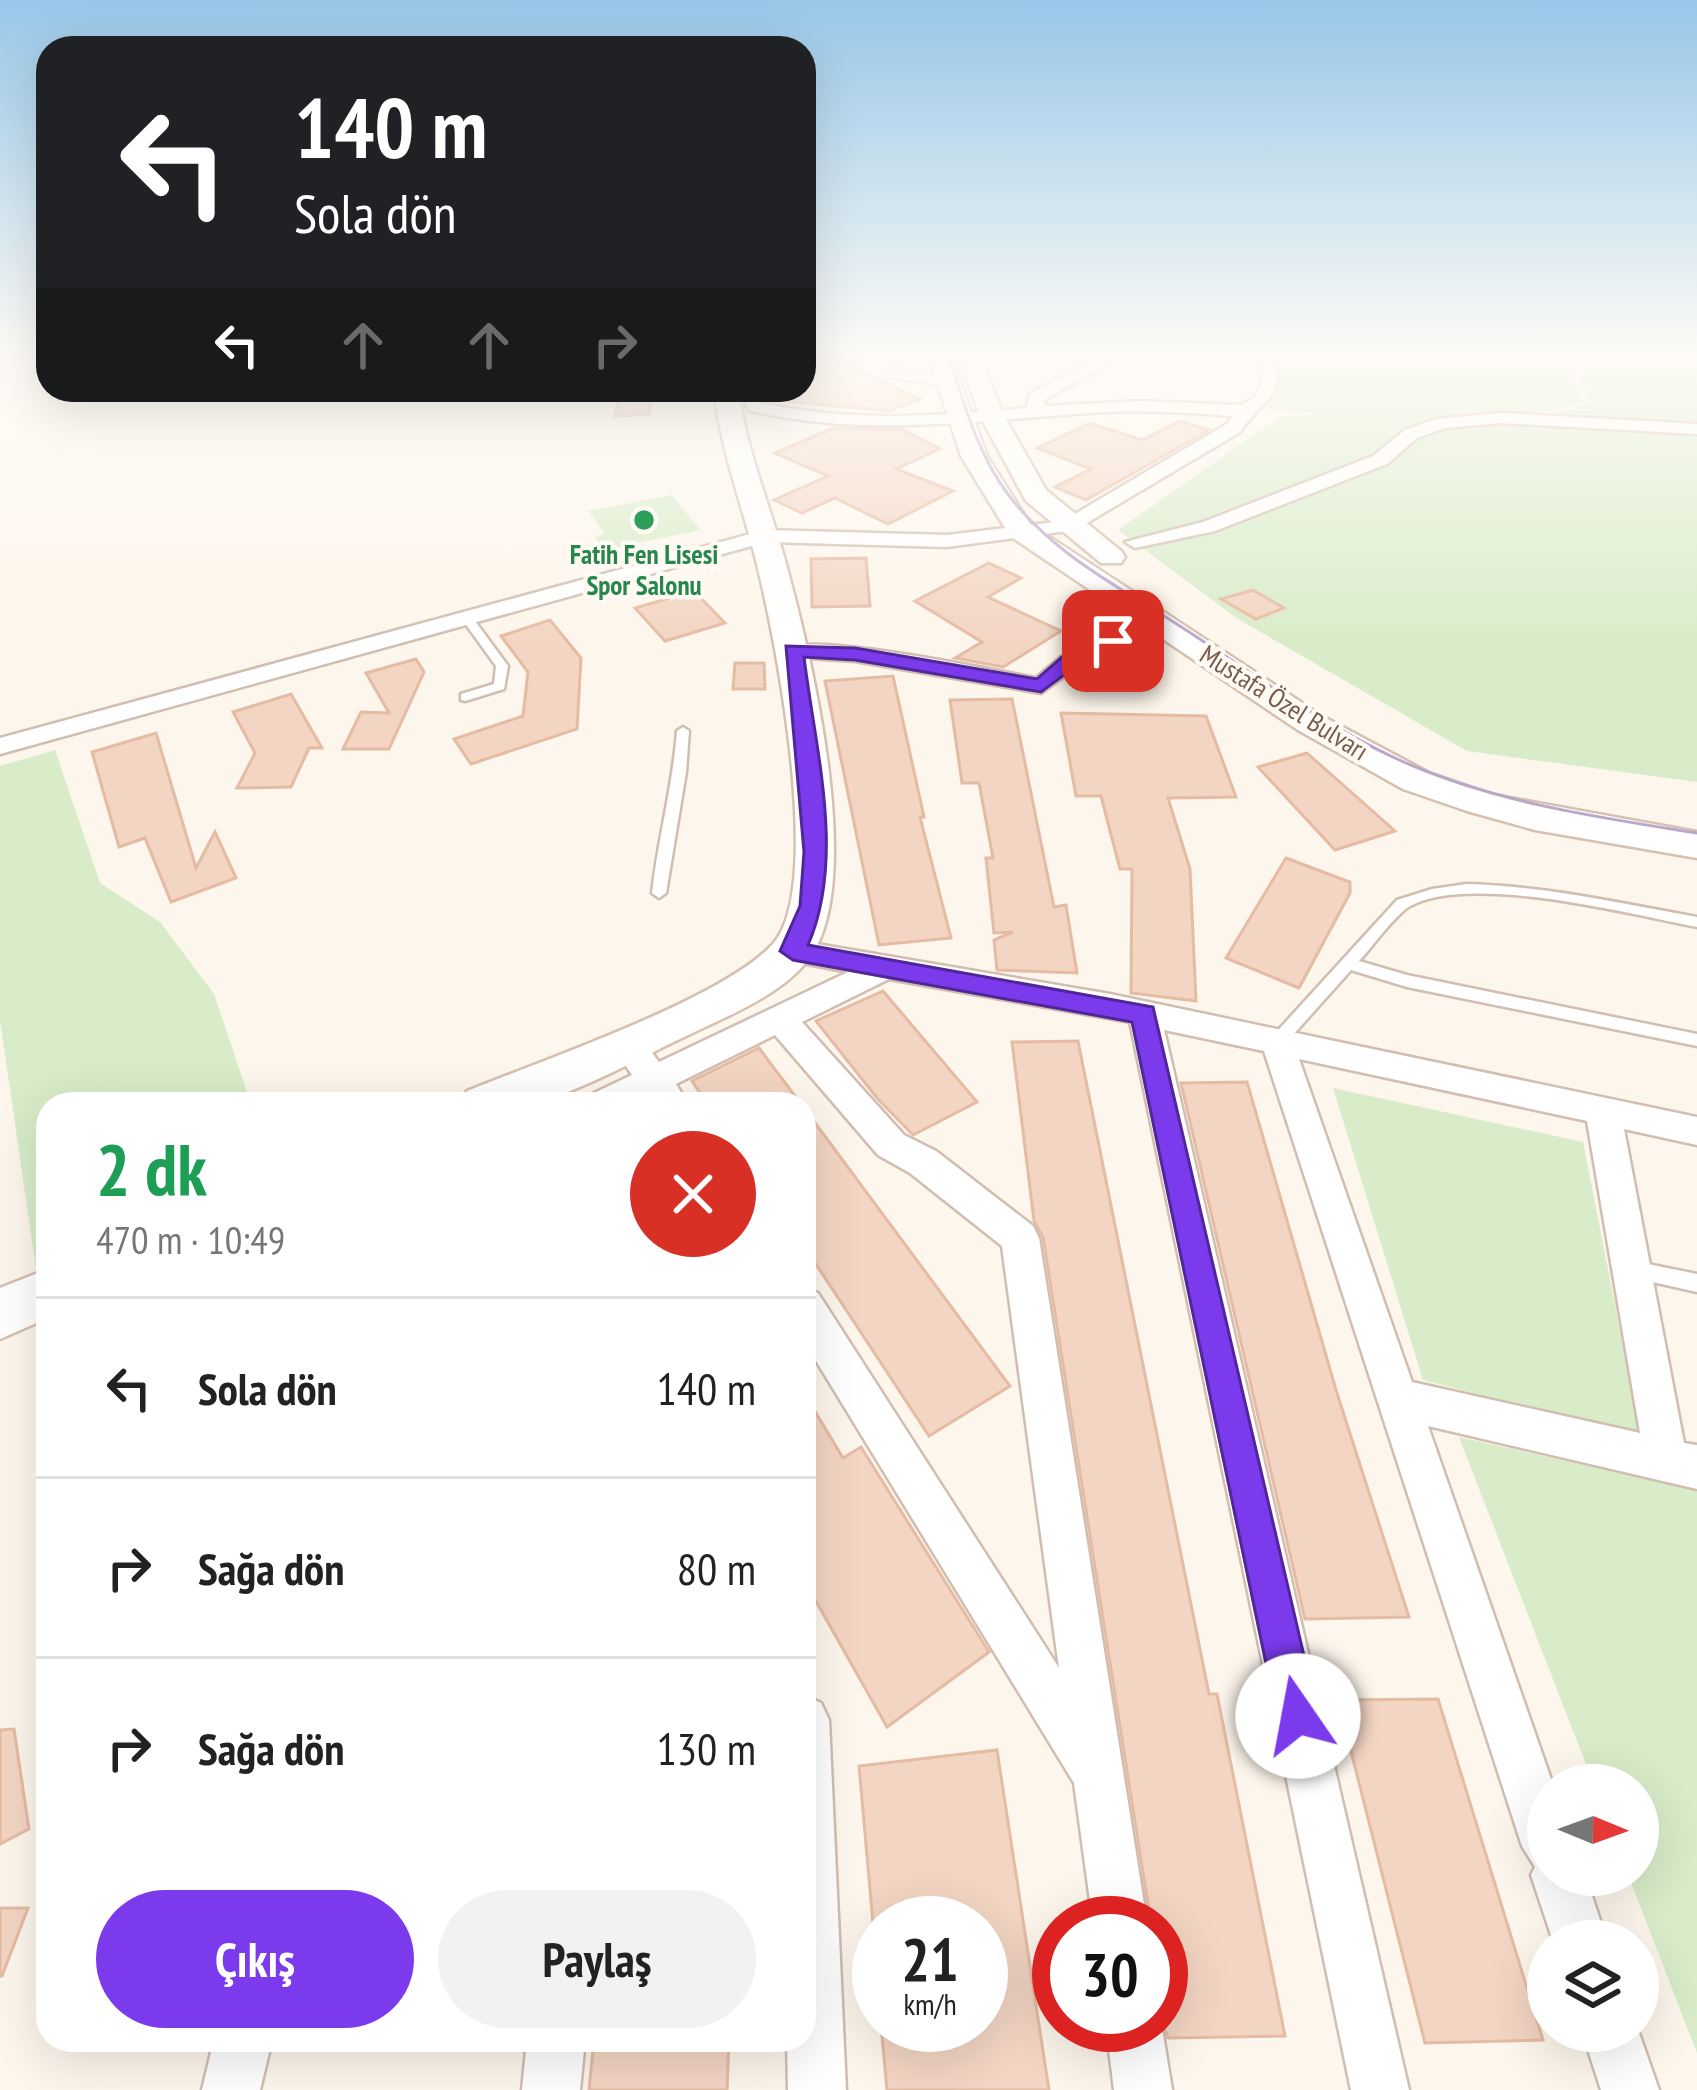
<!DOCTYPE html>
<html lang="tr">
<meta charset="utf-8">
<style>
body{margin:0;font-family:"PT Sans Narrow",sans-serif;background:#f2f2f2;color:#222;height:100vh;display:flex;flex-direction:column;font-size:45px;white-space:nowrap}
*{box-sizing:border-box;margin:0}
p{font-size:39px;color:#767676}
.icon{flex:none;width:66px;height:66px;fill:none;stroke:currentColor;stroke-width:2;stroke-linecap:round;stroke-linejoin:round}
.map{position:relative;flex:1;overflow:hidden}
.drawer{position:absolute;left:36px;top:1092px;width:780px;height:960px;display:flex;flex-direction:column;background:#fff;border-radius:36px;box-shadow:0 12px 48px #0002}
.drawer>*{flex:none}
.top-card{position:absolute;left:36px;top:36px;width:780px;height:366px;border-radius:36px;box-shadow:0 12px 48px #0002;background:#202124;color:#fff;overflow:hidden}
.needle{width:78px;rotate:91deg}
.fabs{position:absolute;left:1527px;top:1764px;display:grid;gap:24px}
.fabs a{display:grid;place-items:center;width:132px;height:132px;border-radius:50%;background:#fff;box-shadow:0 12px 48px #0002;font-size:60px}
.speed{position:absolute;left:852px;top:1896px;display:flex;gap:24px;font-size:60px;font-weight:700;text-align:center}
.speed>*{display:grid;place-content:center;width:156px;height:156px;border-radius:50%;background:#fff;box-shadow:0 12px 48px #0002;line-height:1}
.speed small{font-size:30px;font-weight:400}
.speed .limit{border:18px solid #d22;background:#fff;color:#111}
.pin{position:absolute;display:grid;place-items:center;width:102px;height:102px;color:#fff;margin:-51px;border-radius:24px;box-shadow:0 6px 18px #0006}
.me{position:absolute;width:132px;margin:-66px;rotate:348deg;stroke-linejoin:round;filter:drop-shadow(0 0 9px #0008)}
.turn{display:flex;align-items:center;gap:42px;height:252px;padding:0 60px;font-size:54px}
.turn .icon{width:156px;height:156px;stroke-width:2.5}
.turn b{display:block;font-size:84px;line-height:102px}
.lanes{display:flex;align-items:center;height:114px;padding:0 60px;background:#0003;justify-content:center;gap:60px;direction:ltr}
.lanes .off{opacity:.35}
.round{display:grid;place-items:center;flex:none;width:126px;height:126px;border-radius:63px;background:#f2f2f2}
.summary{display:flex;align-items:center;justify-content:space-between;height:204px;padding:0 60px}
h1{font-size:72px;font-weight:600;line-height:90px;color:#1e9e55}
.cta{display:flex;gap:24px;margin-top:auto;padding:24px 60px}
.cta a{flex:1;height:138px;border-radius:72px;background:#7c3aed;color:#fff;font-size:48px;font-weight:600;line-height:138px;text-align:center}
.cta a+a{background:#f2f2f2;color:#222}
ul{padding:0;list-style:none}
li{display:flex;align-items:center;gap:36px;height:180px;padding:0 60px;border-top:3px solid #e0e0e0}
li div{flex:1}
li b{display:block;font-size:45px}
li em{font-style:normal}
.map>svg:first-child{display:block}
.green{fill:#d8ecc9}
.building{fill:#f3d5c3;stroke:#e6bba3;stroke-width:3}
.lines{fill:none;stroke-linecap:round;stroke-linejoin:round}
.lane-casing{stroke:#d1beb0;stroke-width:5}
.street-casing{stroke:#d1beb0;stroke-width:5}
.secondary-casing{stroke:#d6c0b0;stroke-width:5}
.lane{fill:#fff;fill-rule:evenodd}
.street{fill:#fff;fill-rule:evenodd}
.secondary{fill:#fff;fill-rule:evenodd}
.tram{stroke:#b9a8c9;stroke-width:3}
.route{fill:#7c3aed;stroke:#51269a;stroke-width:3}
.leisure-dot{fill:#2e9e5b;stroke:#fffaf3;stroke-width:4.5}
.labels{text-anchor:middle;stroke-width:9;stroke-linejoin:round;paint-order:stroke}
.far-leisure-label{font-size:27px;font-weight:bold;fill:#27864d;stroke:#fffaf3}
.far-street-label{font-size:27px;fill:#7a5c4d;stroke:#fffaf3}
</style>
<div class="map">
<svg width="1697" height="2090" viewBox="0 0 1697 2090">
<rect width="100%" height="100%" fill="#fdf6ec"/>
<g class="green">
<path d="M1274,351H1551L1565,356L1582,401L1543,413L1410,411L1547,416L1590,403L1570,351H1697V782L1467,751L1238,619L1118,530L1280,417L1314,414L1267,409L1280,383Z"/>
<path d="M672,495L700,530L604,550L595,537L604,534L589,511Z"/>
<path d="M55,750L100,883L160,922L214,994L251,1104H48V1278L38,1283L0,1020V766Z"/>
<path d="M1333,1088L1583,1142L1641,1437L1423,1380Z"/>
<path d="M1459,1437L1697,1490V2053L1628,1875H1638V1785H1594Z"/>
</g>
<g class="building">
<path d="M804,351H880L848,365L920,399L889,411L772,400L804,390Z"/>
<path d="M620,390H651L649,414L615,416Z"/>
<path d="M1180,421L1209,430L1086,500L1055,487L1091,469L1037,448L1090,423L1142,440Z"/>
<path d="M833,428L901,429L940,449L896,469L953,491L888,524L835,498L802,513L774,500L828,476L775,453Z"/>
<path d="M866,558L870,606L812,607L811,559Z"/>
<path d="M989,563L1021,578L988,597L1061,631L1003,667L955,658L982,642L915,601Z"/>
<path d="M1253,590L1284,608L1256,619L1221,599Z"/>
<path d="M694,591L725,623L665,641L635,608Z"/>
<path d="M550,620L581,658L577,729L471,764L454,739L523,716L528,672L501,636Z"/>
<path d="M416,659L424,672L389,749H343L361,712L389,713L366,673Z"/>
<path d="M735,663H764L765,689H733Z"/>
<path d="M893,676L924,817H920L951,938L879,945L825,681Z"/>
<path d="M291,694L322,748H309L291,787L237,788L255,753L233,712Z"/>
<path d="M1012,699L1054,907L1066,905L1077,973L997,970L994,940L1013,932L994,933L986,858H993L979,783H962L950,700Z"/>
<path d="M1061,713L1206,716L1236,797L1168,798L1190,869L1196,1001L1131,993L1132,869H1120L1101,796H1076Z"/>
<path d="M156,733L196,868L215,832L236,878L171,902L145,838L119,847L92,752Z"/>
<path d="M1307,753L1395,831L1335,850L1258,767Z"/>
<path d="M1286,858L1350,882V893L1299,988L1226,958Z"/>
<path d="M883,991L977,1102L913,1135L877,1098L816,1021Z"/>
<path d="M1078,1041L1209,1694H1217L1285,2036L1168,2038L1161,2018V1923H1151L1043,1237L1034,1221L1012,1042Z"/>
<path d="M759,1048L801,1104H707L692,1081Z"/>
<path d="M1247,1082L1336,1390L1409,1617L1305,1619L1181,1083Z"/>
<path d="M804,1108L1010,1386L929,1436L804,1246Z"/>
<path d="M804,1393L843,1458L861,1447L989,1652L887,1727L804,1580Z"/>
<path d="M1438,1699L1543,2040L1425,2043L1338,1700Z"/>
<path d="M14,1729L29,1829L0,1844V1730Z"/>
<path d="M997,1750L1049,2090H887L881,2025H981V1923H873L859,1766Z"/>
<path d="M0,1908H28L2,1976H0Z"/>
<path d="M594,2040H729L727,2090H589Z"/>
</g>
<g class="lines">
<defs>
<g id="lane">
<path d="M464,617H472L508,666L504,689L465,701L461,700V694L494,684L496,666L462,619Z"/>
<path d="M683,727L689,731L686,772L666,893L659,898L652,893C658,839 673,786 677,731Z"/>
<path d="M1467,884C1545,886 1620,903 1697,917V927C1629,914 1471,873 1410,906C1394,916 1373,946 1359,961L1407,975L1697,1034V1046L1407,987L1351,970L1283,1046H1271L1269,1042L1271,1038L1397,900L1432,889Z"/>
<path d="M1633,1261L1697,1274V1292L1626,1276L1623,1270L1626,1264Z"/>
</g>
<g id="street">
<path d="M1111,351H1132L1044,400L1045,406L1140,401L1242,405L1257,395L1264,375L1258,351H1274C1287,401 1263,397 1240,432L1075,530L947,547L766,542L0,754V738L765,530L947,535L1063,521L1227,424L1233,416C1190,413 1147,410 1104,412C984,419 868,439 748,410L742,390H760L762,403C851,423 938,416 1027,408L1029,394Z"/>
<path d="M893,368L956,381L948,386L887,377L885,373Z"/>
<path d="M1500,413L1697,424V434L1500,423L1445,428L1417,438L1387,464L1215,531L1135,548L1125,542L1203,522L1373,456L1405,430L1436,419Z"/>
<path d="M1113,634L1125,641L1121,646L1077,667L1041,693L855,661L793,657L781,650C805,630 995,671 1036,678L1061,657Z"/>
<path d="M793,940L1110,994L1697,1117V1145L1624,1129L1684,1443L1697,1445V1489L1428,1426L1553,1785H1548V1875H1585L1607,1941H1553L1531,1875L1535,1867L1522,1846L1264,1051L1164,1030L1409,2090H1351L1130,1022L889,979L802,1022L904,1135L936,1151L1033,1226L1039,1238L1147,1923H1093L1074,1783L804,1341V1288L818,1293L1059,1668L1002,1246L910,1173L878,1155L775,1035L676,1084L688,1104H652L648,1098L636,1104H587L592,1094L632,1075L610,1042L614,1033C638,1025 646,1045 659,1062L848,972L782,959L778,951L782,943ZM1299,1059L1587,1121L1640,1433L1412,1382Z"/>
<path d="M804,1695L821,1703L829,1720L846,2090H788L787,2040H804Z"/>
<path d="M1161,2022L1172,2090H1114L1106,2025Z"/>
<path d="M1582,2031L1638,2030L1659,2090H1601Z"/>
<path d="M214,2040H272L260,2090H202Z"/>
<path d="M527,2040H585L580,2090H522Z"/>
</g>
<g id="secondary">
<path d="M927,351H949L987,456L1030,524L1322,716L1429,773L1493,795L1697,832V858L1535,830L1467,811L1403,789L1298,730L1010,536L961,456Z"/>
<path d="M974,361L985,368L1004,416L1046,490L1121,551L1125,557L1121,563H1101L1026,501L980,416L963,368Z"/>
<path d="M714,390H738C747,454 773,513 789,575C812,661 866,886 808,960C780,996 725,1017 684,1037C637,1059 584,1090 534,1103C512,1109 483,1104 461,1104L467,1091C543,1060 720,1000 772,945C824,890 777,648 760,577C746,514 721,454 714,390Z"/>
<path d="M48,1269V1318L0,1339V1288Z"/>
</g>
</defs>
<use href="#lane" class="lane-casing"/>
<use href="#street" class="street-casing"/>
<use href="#secondary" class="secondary-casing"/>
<use href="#lane" class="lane"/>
<use href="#street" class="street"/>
<use href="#secondary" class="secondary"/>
<path class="tram" d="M947,351C963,399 976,451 1007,493C1049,550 1113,584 1172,621C1246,668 1317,722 1397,759C1492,802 1595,817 1697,833"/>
</g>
<linearGradient id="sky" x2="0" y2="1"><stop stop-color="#97c7e8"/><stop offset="0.55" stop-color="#fefbf6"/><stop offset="1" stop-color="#fefbf6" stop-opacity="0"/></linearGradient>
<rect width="1697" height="644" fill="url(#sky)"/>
<path class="route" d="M1106,637L1122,641L1076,666L1041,692L855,660L804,657C815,749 846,857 808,945L1153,1007L1318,1716L1312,1730L1298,1736L1283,1730L1277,1716L1132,1022L793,960L780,951L800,906L804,852L786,646L855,648L1037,679L1062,657Z"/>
<circle class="leisure-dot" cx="644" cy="520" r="12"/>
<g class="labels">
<g class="far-leisure-label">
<text x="644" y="564">Fatih Fen Lisesi<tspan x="644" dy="31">Spor Salonu</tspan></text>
</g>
<g class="far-street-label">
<text transform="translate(1284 703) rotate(32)" y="9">Mustafa Özel Bulvarı</text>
</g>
</g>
</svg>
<div class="fabs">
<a><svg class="needle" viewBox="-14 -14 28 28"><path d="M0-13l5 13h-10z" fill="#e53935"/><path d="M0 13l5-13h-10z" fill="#767676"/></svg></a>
<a><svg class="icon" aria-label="layers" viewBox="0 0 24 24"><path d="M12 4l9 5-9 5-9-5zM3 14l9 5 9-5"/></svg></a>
</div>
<div class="speed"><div>21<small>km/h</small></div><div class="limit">30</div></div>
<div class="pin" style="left:1113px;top:641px;background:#d93025"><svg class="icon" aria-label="arrive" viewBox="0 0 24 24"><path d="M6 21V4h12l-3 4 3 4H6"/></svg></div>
<svg class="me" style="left:1298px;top:1716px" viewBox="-20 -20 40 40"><circle r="19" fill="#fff"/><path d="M0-13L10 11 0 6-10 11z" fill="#7c3aed"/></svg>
<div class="top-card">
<div class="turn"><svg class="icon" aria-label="left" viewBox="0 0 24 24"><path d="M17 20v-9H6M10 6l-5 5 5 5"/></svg><div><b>140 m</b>Sola dön</div></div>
<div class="lanes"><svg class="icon" aria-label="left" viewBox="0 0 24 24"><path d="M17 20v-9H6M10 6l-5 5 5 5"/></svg><svg class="icon off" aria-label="ahead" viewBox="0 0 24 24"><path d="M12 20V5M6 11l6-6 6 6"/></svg><svg class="icon off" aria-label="ahead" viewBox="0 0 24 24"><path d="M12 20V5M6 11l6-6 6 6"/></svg><svg class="icon off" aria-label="right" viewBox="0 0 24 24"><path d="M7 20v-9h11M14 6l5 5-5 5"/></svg></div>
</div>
<section class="drawer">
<div class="summary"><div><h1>2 dk</h1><p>470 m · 10:49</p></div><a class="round" style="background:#d93025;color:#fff"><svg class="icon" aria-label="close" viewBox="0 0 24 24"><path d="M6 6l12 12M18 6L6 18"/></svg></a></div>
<ul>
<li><svg class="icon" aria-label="left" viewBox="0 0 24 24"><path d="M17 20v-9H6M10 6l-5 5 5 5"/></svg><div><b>Sola dön</b></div><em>140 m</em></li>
<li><svg class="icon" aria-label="right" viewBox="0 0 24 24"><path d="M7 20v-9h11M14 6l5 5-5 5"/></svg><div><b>Sağa dön</b></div><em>80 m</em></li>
<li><svg class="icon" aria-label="right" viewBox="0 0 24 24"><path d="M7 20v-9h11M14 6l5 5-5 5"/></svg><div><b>Sağa dön</b></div><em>130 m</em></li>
</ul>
<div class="cta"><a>Çıkış</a><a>Paylaş</a></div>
</section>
</div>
